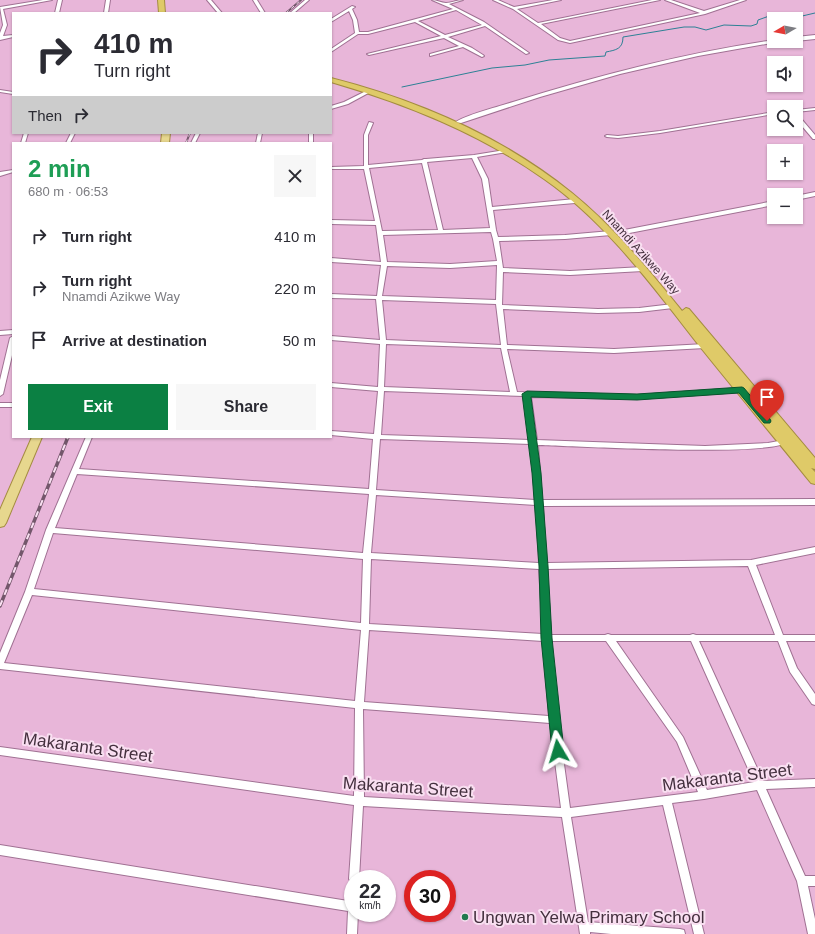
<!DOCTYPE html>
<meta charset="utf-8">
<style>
body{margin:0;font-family:Arial,sans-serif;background:#f7f7f7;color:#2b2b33;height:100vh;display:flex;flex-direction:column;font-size:15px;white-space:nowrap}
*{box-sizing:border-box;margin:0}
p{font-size:13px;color:#7c7c81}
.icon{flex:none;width:22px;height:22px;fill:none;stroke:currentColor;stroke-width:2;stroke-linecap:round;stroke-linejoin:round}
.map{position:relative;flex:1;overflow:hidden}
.drawer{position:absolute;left:12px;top:142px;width:320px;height:296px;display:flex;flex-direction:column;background:#fff;border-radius:0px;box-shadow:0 1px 3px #0004}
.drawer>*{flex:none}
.hud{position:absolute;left:12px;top:12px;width:320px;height:122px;border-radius:0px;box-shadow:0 1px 3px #0004;background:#fff;color:#2b2b33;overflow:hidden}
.needle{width:26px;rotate:260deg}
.tools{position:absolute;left:767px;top:12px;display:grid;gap:8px}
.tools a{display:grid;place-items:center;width:36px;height:36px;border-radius:0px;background:#fff;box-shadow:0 1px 3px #0004;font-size:20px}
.speed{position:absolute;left:344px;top:870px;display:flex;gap:8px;font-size:20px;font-weight:700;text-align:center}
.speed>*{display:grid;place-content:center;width:52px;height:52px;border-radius:50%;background:#fff;box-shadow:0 1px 3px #0004;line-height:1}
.speed small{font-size:10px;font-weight:400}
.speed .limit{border:6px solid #d22;background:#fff;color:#111}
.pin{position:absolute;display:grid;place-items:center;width:34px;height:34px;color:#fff;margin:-41px -17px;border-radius:50% 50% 50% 0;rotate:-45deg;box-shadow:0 0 4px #0007}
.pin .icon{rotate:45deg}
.me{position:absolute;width:44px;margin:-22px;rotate:353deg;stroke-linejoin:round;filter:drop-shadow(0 0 3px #0008)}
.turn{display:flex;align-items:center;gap:14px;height:84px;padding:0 16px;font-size:18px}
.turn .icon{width:52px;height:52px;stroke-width:2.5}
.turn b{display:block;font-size:28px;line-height:34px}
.then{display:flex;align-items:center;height:38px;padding:0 16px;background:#0003;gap:8px;font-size:15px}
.round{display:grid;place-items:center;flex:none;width:42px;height:42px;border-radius:0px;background:#f7f7f7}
.summary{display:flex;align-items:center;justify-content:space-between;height:68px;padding:0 16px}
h1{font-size:24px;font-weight:700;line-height:30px;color:#1e9e55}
.action{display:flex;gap:8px;margin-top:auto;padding:8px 16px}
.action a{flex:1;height:46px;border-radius:0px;background:#0b8043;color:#fff;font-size:16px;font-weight:700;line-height:46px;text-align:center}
.action a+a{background:#f7f7f7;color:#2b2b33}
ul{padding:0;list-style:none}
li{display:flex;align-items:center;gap:12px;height:52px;padding:0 16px}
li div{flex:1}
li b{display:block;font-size:15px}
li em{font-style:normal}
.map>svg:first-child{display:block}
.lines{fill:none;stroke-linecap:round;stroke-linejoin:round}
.stream{stroke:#2d8195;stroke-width:1}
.minor-casing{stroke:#a07193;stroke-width:2}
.tertiary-casing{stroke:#a07193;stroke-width:2}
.primary-casing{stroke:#a48c41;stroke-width:2}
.trunk-casing{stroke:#a48c41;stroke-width:2}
.minor{fill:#fff;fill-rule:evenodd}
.tertiary{fill:#fff;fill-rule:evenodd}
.primary{fill:#e7d78e;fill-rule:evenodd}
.trunk{fill:#dfca68;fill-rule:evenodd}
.rail-far1-casing{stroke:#73576b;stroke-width:2}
.rail-casing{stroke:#73576b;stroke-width:3.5}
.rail-far1{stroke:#f9dff1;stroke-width:1;stroke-dasharray:3.5;stroke-linecap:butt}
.rail{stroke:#f9dff1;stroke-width:2;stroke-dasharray:6;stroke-linecap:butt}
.route{fill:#0b8043;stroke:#07532c}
.poi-dot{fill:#227a4f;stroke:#f9dff1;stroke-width:1.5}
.labels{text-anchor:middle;stroke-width:4;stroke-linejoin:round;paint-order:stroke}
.far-street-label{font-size:12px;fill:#44303e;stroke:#f9dff1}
.near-street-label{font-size:17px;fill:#44303e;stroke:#f9dff1}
.near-poi-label{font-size:17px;fill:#44303e;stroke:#f9dff1;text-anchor:start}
</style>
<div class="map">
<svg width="815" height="934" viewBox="0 0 815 934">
<rect width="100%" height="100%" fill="#e8b6d9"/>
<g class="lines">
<path class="stream" d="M402,87L492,68L525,65L549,60L605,56L606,52C616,50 623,49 623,37L684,27H695L706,30L724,25L751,26L757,24L758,20L772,15L798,17L815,13"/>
<defs>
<g id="minor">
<path d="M43,0H52L3,9L7,25L3,36L13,35V37L0,40V33L3,25L0,7Z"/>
<path d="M58,0H62L59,13H55Z"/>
<path d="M106,0H110L108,13H104Z"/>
<path d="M207,0H211L222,13H218Z"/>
<path d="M253,0H257L265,13H261Z"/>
<path d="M305,0H309L294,13H290Z"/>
<path d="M432,0C437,0 441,3 446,3C451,3 457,0 463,0L449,4L484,22L529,53L526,54L485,26L448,37L472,48L483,55L484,56L482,57L463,47L430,56V54L459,46L444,38L369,55L367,54L441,36L415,22L368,34H358L331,52V49L355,33L353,20L349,11L331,22V19L352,6L355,7L352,9L357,20L359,32H368L453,9ZM456,10L482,25L445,35L418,21Z"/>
<path d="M493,0H498L514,7L553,0H561L517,9L538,23L652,0H660L541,24L560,38L570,41L700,13L665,0H671L704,11L740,0H746L705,14L570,43L558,40L513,9Z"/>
<path d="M0,90L13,92V94L0,92Z"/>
<path d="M368,90L372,91L348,104L331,109V106L344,102Z"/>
<path d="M815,108V110L796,112V110Z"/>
<path d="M774,112V114L660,133L618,138L607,137L605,136L607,135L618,136L660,131Z"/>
<path d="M796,115H798L815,135V139H813L796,119Z"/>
<path d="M369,122L373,123L368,135V165L422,160L424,159H426L474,155L505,150H507V152L477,157L488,179L492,207L575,199L578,201L575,203L493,210L496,230L498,237L565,235L611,231L614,233L611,235L565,239L499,241L503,268L570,271L643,267L646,269L643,271L570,275L503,272L502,305L598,309L639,308L673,304L676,306L673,308L639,312L598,313L503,309L507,345L614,349L705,344L708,346L705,348L614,353L507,349L517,392L637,395L742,388L745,390L742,392L637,399L531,397L537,440L705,446L768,443L784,440L787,442C771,457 572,446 538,445L542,500L815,499V505L543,506L546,563L751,560L815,547V553L756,565L783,635H815V641H786L797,668L815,694V705L812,704L790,672L778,641H699L763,781L815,779V787L766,789L805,876H815V886H808L815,919V934H808L797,881L757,790L704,799L672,803L704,934H694L663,805L571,817L588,922L680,929L684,930L685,934H611L590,932V934H580L562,817L363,806L359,879H353V883L351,882L349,879L354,805L0,755V747L354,796L355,708L0,669V653L25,592L46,530L86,437H92L79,469L369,489L373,439L331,435V431L374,434L378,391L331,387V383L378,387L380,344L331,340V336L380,340L376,299L331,298V294L377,296L381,265L331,262V258L381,262L376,225L331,224V220L375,221L364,169H331V167L364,166V135ZM472,158L482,179L490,228L443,230L427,162ZM422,163L438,230L382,231L369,168ZM491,232L493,239L497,261L450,264L387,262L383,235ZM497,265L496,300L382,296L387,266L450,268ZM382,300L496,304L501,345L386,340ZM386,344L501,348L510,392L384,387ZM384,391L524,396L530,440L381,435ZM380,439L531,444L535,500L376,490ZM77,474L369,494L363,553L55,528ZM376,495L536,505L539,563L371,553ZM53,533L363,559L361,623L34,589ZM371,559L539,569L543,634L369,624ZM748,566L775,635H696L693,634L690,635H611L608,634L605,635H551L547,569ZM32,595L361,630L355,701L4,663ZM369,630L543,641L549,716L364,702ZM551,641H606L677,742L698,792L570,808L558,720ZM616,641H691L754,782L707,790L683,737ZM363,709L550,723L561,808L364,797Z"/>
<path d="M24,133H28L25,143H21Z"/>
<path d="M71,133H75L70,143H66Z"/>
<path d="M196,133H200L195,143H191Z"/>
<path d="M258,133H262L260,143H256Z"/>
<rect x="309" y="133" width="4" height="10"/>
<path d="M13,170V172L0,176V172Z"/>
<path d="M815,192V196L796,200V196Z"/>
<path d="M774,201V205L619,235L616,233L619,231Z"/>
<path d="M13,330V334L0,335V331Z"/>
<path d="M13,336V351L3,394L0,396V380L10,338Z"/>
<rect x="0" y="403" width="13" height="4"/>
<path d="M0,845L348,901V894L350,891L353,889V913H358L357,934H347L348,911L0,855Z"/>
</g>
<g id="tertiary">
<path d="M815,35V39L796,41V37Z"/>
<path d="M774,40L783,41L698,56L620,74L540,97L461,123L456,122C465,115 500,106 513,102C599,75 685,53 774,40Z"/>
</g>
<g id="primary">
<path d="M162,133H170L169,143H161Z"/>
<path d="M32,437H42L6,523L4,526L0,527V510Z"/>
</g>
<g id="trunk">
<path d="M158,0H164L165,13H159Z"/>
<path d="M331,78C417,100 503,137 572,193C614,227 648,269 682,311L686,308L689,309L815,458V469L811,468L815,472V484L811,483C775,438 737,393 701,348C654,288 607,223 544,179C479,133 406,104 331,82Z"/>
</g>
</defs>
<use href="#minor" class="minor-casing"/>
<use href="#tertiary" class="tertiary-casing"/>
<use href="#primary" class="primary-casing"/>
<use href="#trunk" class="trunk-casing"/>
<use href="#minor" class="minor"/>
<use href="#tertiary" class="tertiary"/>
<use href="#primary" class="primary"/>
<use href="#trunk" class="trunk"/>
<defs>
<g id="rail-far1">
<path d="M286,13L301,0"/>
<path d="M186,143L190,133"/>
</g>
<path id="rail" d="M0,606L68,437"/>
</defs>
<use href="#rail-far1" class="rail-far1-casing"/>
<use href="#rail" class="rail-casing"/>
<use href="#rail-far1" class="rail-far1"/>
<use href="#rail" class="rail"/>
</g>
<path class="route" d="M742,387L744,388L770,419L771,421L770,423H764L739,393L637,400L531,397L541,473L548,566L552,638L564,751L562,755L558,756L554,755L552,751L541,638L539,566L532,473L522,394L527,391L637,394Z"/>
<circle class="poi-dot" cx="465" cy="917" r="4"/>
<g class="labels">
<g class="far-street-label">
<text transform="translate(641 252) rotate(48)" y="4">Nnamdi Azikwe Way</text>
</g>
<g class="near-street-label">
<text transform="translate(88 747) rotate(8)" y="6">Makaranta Street</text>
<text transform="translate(727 777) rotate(-7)" y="6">Makaranta Street</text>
<text transform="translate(408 787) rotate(4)" y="6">Makaranta Street</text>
</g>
<g class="near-poi-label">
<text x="473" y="923">Ungwan Yelwa Primary School</text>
</g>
</g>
</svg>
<div class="tools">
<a><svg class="needle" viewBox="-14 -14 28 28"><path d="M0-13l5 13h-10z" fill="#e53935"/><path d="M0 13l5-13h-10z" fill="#7c7c81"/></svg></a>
<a><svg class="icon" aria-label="sound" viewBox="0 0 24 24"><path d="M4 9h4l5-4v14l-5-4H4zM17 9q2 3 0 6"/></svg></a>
<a><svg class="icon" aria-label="search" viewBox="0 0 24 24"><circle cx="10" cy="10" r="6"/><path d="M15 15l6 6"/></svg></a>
<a>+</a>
<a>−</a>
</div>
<div class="speed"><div>22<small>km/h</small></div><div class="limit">30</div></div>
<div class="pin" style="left:767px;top:421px;background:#d93025"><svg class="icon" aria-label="arrive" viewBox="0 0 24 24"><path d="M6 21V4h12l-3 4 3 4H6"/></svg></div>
<svg class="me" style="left:558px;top:751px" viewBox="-20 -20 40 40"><path d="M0-17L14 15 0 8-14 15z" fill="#0b8043" stroke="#fff" stroke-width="4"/></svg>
<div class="hud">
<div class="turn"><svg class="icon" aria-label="right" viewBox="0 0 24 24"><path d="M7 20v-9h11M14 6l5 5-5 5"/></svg><div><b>410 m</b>Turn right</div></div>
<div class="then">Then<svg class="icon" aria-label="right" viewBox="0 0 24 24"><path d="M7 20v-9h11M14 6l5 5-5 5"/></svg></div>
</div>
<section class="drawer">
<div class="summary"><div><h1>2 min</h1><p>680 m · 06:53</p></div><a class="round"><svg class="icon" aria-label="close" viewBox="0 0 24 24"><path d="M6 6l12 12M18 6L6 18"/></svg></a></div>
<ul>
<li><svg class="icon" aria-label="right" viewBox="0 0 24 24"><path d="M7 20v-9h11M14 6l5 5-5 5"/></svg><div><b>Turn right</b></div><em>410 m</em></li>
<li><svg class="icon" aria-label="right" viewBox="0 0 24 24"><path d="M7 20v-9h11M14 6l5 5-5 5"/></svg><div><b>Turn right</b><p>Nnamdi Azikwe Way</p></div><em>220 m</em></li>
<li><svg class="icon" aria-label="arrive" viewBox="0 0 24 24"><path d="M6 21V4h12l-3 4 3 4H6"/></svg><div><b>Arrive at destination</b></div><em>50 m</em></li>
</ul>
<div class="action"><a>Exit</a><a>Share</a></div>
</section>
</div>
